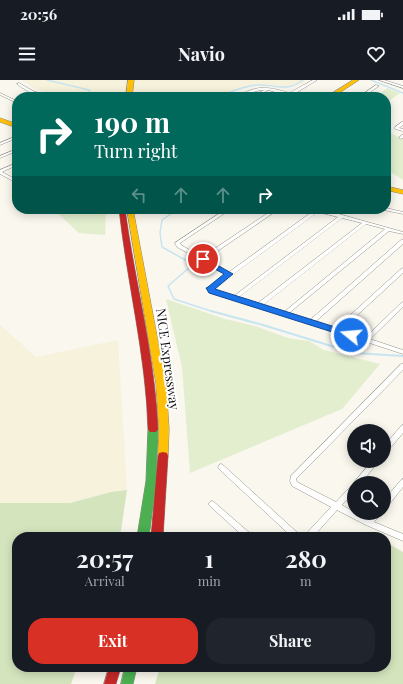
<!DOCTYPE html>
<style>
body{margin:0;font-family:"Playfair Display",serif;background:#20242c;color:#f1f3f6;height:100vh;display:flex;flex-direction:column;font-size:15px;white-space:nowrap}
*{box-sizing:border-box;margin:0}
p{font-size:13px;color:#9ea1a6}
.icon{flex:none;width:22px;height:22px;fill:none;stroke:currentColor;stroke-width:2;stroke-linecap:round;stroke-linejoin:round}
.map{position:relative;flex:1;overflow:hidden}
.panel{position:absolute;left:12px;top:452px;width:379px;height:140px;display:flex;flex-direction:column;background:#171b24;border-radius:16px;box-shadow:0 2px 10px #0003}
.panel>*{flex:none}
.top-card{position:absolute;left:12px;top:12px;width:379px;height:122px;border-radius:16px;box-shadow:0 2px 10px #0003;background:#00695c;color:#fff;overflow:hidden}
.tools{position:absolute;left:347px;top:344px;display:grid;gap:8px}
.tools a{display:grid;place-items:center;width:44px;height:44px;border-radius:50%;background:#171b24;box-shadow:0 2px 10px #0003;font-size:20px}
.pin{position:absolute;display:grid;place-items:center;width:34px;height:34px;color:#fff;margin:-17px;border:2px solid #fff;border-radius:50%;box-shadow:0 1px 4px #0007}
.me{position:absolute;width:44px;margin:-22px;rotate:287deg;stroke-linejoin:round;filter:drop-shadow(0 0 3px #0008)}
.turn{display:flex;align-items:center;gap:14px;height:84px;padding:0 16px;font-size:18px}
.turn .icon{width:52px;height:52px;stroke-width:2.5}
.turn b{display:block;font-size:28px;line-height:34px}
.lanes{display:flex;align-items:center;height:38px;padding:0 16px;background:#0003;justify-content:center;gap:20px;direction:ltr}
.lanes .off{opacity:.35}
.eta{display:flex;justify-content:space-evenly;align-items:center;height:68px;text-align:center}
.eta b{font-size:24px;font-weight:700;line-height:28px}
.primary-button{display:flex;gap:8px;margin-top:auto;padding:8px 16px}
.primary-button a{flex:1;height:46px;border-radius:16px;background:#d93025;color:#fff;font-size:16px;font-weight:700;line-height:46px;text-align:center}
.primary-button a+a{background:#20242c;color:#f1f3f6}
.status{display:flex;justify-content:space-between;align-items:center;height:28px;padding:0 20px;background:#171b24;direction:ltr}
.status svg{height:11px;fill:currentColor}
header{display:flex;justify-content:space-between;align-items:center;height:52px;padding:0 16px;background:#171b24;font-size:18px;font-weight:700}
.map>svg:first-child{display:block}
.farmland{fill:#f6f2db}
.green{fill:#e3eecf}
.forest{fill:#d4e5be}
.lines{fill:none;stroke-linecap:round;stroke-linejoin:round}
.stream-far1{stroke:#c7e4f1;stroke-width:1.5}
.stream{stroke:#c7e4f1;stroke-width:2}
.street-casing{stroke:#93918d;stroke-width:1}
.fast-casing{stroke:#898884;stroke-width:1}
.slow-casing{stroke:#898884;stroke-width:1}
.jam-casing{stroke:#898884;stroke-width:1}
.street{fill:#fefefc;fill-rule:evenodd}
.fast{fill:#4caf50;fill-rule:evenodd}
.slow{fill:#ffc107;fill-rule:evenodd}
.jam{fill:#c62828;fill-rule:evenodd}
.route{fill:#1a73e8;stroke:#114b97}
.labels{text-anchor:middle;stroke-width:4;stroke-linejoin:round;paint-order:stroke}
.street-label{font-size:13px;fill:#0b0b0b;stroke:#fff}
</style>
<div class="status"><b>20:56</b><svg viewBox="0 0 49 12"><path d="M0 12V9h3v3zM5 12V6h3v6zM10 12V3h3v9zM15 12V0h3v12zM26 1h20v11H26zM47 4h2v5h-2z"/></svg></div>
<header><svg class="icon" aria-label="menu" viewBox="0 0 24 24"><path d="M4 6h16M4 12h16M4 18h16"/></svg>Navio<svg class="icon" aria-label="heart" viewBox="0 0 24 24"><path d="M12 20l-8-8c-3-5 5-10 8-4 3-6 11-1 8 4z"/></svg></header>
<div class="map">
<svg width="403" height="604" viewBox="0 0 403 604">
<rect width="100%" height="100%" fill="#faf7ee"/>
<g class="farmland">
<path d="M22,0H307L303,4L284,6L260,4L237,9L214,17H61L36,9Z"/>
<path d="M0,245L36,277L118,260L127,410L111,412L70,423H0Z"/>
</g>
<g class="green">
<path d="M387,8L400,13L386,23V17H376Z"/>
<path d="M386,51L403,59V100L386,89Z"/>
<path d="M53,129H106L105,155L79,153Z"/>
<path d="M166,219L225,239L255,246L288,258L309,261L324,270L380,284L342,329L190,393L182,287Z"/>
</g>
<g class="forest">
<path d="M127,410L120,457H17V587H77L71,604H0V423H70L111,412Z"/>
<path d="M386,462L403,472V604H155L160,587H386Z"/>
</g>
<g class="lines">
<g class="stream-far1">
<path d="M47,0L89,10L93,17"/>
<path d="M371,0L403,13"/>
<path d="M218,17C230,12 244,6 257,5C276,4 286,13 303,0"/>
<path d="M178,129L162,140L160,153L162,167L189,182L190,187L168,206L174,219L214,232"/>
</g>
<path class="stream" d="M211,231L263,245L354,273L403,276"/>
<defs>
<g id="street">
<path d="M313,0H317L291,16L287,17L285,16L286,15L268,10L256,17H251L264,10C254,10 246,17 237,17C257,4 269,7 289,13Z"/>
<path d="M379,0H384L403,6V8Z"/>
<path d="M19,3L33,11L49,17C37,17 27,11 18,5L17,4Z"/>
<path d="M376,5L379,6L363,17H359Z"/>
<path d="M0,13L17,21V23L0,15Z"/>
<path d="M402,42H403V45L399,48L403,49V51L395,49V47Z"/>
<path d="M402,55H403V58L400,59L399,58Z"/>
<path d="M17,56V58L0,65V63Z"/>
<path d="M17,69V71L0,78V76Z"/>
<path d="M17,83V85L2,92L17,100V103L0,94V90Z"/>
<path d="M386,128L403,132V134L384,130V129H386Z"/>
<path d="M226,129H231L180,163L181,165L202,177L274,129H279L206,179L229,192L316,129H321L403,152V154L389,151L289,233L310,240L401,160H403V164L315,242L336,248L401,189L403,188V193L341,250L365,258L401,223L403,222V227L370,259L403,270V274L312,244H308L307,243L256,227L255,226L209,211L207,208L208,207L226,194L177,167L175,163ZM318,132L338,137L234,216L213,209ZM342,138L362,143L258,223L239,217ZM366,144L385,149L284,232L263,225Z"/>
<path d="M401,284H403V290L296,399L297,402L336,422L352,405L354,404V412L342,425L354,432V433H357L368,439L373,433H382L374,442L403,454V461L366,445L337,430L313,457H304L305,455L331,427L292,406L290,401L291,396Z"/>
<path d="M403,345V353L386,373L384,374V366L401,346Z"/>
<path d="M372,381H379L361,403H354V404V403L355,401Z"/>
<path d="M221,384L223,385L300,455L301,457H292L219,389L218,387L219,385Z"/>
<path d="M403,399V407L387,427L384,428V420L401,400Z"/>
<path d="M212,421L214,422L252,455L253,457H244L210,426L208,424L210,422Z"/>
</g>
<g id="fast">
<path d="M153,345L156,346L158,349L156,401L149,457H137L146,401L148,349L150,346Z"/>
<path d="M125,587H137L133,604H121Z"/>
</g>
<g id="slow">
<path d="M128,0H134L132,17H126Z"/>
<path d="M353,0H359L333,17H326Z"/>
<path d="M0,38L17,44V48L0,42Z"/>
<path d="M386,106L403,110V114L386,110Z"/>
<path d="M127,129H133L166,304L169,349L168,376L167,379L163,380L159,379L158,376L159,349L156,304Z"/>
</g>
<g id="jam">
<path d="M119,129H125C135,203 155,275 158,349L156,352H150L148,349C146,275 127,203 119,129Z"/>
<path d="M163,372L167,373L168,376L163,457H151L158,376L159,373Z"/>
<path d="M109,587H121L116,604H104Z"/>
</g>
</defs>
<use href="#street" class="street-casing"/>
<use href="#fast" class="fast-casing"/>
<use href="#slow" class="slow-casing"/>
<use href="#jam" class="jam-casing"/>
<use href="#street" class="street"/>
<use href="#fast" class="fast"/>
<use href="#slow" class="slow"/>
<use href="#jam" class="jam"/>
</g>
<path class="route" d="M203,177L233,194L215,209L354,253L355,255L351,258L348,257L209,213L206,208L208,207L224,194L200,181V178Z"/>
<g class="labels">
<g class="street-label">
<text transform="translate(168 279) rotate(82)" y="5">NICE Expressway</text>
</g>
</g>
</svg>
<div class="tools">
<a><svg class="icon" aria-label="sound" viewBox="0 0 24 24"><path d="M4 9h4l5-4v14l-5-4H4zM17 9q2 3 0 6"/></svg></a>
<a><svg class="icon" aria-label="search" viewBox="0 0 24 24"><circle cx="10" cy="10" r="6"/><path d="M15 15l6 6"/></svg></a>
</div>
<div class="pin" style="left:203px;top:179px;background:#d93025"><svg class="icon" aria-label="arrive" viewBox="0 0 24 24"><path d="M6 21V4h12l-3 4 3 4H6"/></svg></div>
<svg class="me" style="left:351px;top:255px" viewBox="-20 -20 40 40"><circle r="17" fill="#1a73e8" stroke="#fff" stroke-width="3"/><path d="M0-11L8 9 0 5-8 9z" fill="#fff"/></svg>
<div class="top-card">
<div class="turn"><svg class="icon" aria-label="right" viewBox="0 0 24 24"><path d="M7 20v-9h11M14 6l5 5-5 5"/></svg><div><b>190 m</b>Turn right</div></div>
<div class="lanes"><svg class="icon off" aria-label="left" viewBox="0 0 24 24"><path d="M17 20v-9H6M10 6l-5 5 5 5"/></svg><svg class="icon off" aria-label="ahead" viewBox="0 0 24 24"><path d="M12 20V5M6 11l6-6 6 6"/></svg><svg class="icon off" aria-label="ahead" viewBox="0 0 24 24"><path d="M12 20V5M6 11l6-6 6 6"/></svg><svg class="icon" aria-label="right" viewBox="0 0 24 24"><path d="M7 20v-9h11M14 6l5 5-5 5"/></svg></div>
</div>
<section class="panel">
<div class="eta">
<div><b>20:57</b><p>Arrival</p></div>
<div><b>1</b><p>min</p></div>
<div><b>280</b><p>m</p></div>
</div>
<div class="primary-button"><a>Exit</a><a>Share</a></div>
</section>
</div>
